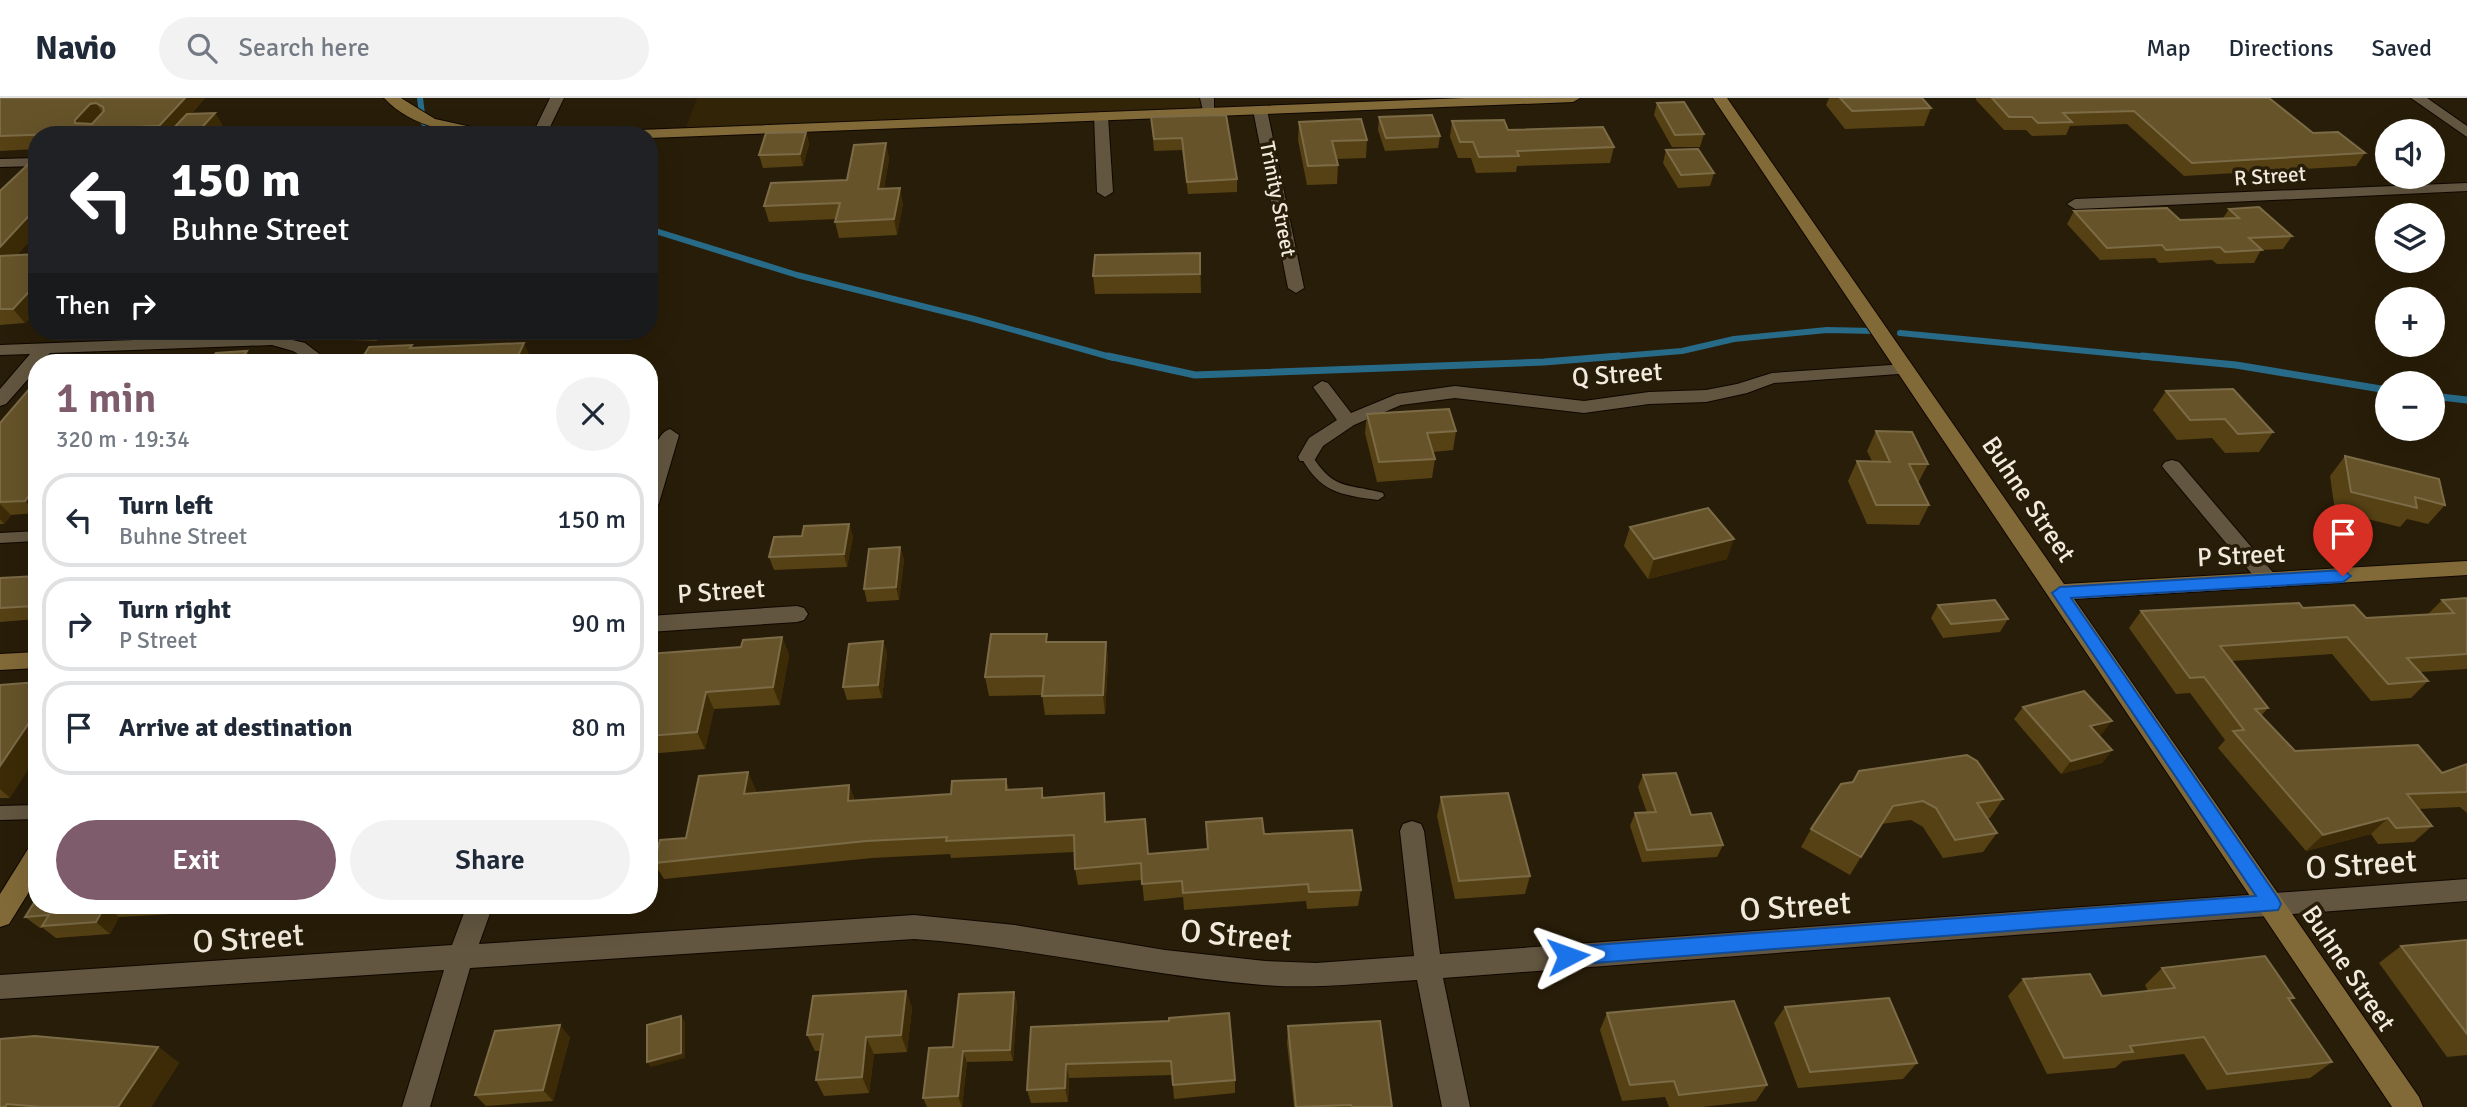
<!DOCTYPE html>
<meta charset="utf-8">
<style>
body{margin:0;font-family:Signika,sans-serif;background:#f2f2f3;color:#1f2937;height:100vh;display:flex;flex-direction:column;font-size:26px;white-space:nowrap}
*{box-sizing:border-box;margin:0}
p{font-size:23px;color:#747a83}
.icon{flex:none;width:38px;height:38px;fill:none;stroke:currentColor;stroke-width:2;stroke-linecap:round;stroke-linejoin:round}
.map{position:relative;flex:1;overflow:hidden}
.sheet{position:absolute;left:28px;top:256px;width:630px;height:560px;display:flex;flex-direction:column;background:#fff;border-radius:28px;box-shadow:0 7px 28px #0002}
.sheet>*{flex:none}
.guide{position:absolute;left:28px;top:28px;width:630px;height:214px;border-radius:28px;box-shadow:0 7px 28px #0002;background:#202124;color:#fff;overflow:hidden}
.controls{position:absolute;left:2375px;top:21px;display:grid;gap:14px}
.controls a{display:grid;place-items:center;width:70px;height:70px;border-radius:50%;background:#fff;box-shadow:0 7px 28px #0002;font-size:35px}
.pin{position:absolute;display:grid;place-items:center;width:60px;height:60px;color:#fff;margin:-72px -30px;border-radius:50% 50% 50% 0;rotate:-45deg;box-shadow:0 0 7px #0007}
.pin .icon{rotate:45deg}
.me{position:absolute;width:77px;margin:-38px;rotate:86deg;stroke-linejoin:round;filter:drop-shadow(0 0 5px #0008)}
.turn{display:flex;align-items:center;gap:24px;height:147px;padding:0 28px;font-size:32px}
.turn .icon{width:91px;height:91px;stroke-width:2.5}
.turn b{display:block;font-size:49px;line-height:60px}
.then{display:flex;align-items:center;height:66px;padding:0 28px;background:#0003;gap:14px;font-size:26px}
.round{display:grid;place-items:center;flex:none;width:74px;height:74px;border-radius:37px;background:#f2f2f3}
.head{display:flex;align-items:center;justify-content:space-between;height:119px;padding:0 28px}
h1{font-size:42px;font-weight:600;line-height:52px;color:#7e5c6c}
.primary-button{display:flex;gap:14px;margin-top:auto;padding:14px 28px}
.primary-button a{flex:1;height:80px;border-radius:42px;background:#7e5c6c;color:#fff;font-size:28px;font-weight:600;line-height:80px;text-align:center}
.primary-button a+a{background:#f2f2f3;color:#1f2937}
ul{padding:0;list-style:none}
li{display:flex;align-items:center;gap:21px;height:94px;margin:0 14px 10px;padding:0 14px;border:4px solid #e0e1e3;border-radius:28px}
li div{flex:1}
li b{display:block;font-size:26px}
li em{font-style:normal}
header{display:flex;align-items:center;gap:42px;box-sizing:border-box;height:98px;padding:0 35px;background:#fff;border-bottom:2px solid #e0e1e3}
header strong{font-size:33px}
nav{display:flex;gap:38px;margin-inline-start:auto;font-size:24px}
.search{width:490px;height:63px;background:#f2f2f3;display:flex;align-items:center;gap:18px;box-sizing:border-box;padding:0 24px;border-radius:38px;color:#747a83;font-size:26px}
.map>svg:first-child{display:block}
.built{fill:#322407}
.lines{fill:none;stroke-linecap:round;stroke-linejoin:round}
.stream-far1{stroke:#276b89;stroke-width:6}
.stream{stroke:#276b89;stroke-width:7}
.lane-casing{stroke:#100700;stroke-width:2}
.street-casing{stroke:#100700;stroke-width:2}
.secondary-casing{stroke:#100700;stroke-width:2}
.lane{fill:#625640;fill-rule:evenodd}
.street{fill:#625640;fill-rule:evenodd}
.secondary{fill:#826a38;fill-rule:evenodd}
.wall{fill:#554114}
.shaded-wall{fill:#3c2b06}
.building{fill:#66532a;stroke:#7b6b46;stroke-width:2;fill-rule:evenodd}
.route{fill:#1a73e8;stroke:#114b97;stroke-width:2}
.labels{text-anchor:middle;stroke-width:7;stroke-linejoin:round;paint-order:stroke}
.far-street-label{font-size:21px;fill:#f1eadd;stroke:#281d08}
.street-label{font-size:26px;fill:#f1eadd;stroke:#281d08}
.near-street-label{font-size:32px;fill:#f1eadd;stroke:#281d08}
</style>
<header>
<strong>Navio</strong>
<div class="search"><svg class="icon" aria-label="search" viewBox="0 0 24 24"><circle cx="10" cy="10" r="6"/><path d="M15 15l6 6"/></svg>Search here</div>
<nav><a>Map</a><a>Directions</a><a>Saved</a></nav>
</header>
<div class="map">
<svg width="2467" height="1009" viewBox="0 0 2467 1009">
<rect width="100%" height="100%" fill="#281d08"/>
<path class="built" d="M697,0H1207L1209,14L684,34Z"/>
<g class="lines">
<g class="stream-far1">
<path d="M420,0L423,24L436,37"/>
<path d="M649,131L797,177L974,221L1114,260"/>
<path d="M1900,235L2160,260"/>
<path d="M1597,260L1682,253L1734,241L1827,232L1875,233"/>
</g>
<g class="stream">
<path d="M1108,258L1195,277L1544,264L1619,258"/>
<path d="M2142,258L2236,267L2387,292"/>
<path d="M2432,298L2467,302"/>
</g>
<defs>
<g id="lane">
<path d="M1307,355L1311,356C1334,393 1346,385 1383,395L1384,398L1378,402C1340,397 1320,394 1301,359Z"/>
<path d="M37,433V443L0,445V435Z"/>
<path d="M37,707V721L0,722V708Z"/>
</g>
<g id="street">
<path d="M550,0H564L546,37H532Z"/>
<path d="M1200,0H1214V17H1204Z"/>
<path d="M2411,0H2427L2467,28V39Z"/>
<path d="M1260,8L1267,12L1304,190L1296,195L1288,190L1253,12Z"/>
<path d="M1101,14L1108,18L1113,94L1105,99L1097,94L1094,18Z"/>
<path d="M446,25L453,29L444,37H427Z"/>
<path d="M37,60V68L0,69V61Z"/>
<path d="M2467,85V93L2124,109L2075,111L2067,106L2075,101Z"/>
<path d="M272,237L305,245L330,264H311L293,253L272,247L50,255L42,264H37V271L6,306L0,308V291L30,256L0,257V247Z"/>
<path d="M1906,266L1915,271L1912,275L1774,285L1747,295L1706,304L1649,306L1584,315L1455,300L1401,307L1354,327L1323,348L1314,363H1300L1298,359L1309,340L1337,322L1313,289L1322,283L1328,285L1351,315L1397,296L1455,288L1584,303L1649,294L1706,292L1737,286L1772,275Z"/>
<path d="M670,331L679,337L659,405L656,410L649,412C649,393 648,337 670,331Z"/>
<path d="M2172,362L2179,364L2276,478L2279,483L2276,488L2269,490L2262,488L2165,372L2162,368L2165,364Z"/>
<path d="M797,508L804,510L808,516L804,522L797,524L649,534V518Z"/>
<path d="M1412,723L1421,726L1424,733L1440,856L2467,781V803L1443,880L1470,1009H1442L1417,882C1366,885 1314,891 1263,887C1146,878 1031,849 914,841L470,870L430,1009H402L444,872L0,901V877L452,847L467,807H493L479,846L914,817L1015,827L1165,852L1265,863L1316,865L1414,858L1400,733L1403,726Z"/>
</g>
<g id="secondary">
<path d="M384,0H401L435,21L494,34L496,37C457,37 412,30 384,0Z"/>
<path d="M1466,0H1580L1573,4L649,40V37H606L613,33Z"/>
<path d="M1713,0H1727L2064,486L2467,463V477L2074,501L2419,999L2423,1009H2392Z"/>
<path d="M37,554V570L0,572V556Z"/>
<path d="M37,748V781L9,826L0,829V796L28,751Z"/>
</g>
</defs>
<use href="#lane" class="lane-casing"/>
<use href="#street" class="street-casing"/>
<use href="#secondary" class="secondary-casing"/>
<use href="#lane" class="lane"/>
<use href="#street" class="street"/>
<use href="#secondary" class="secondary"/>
</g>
<g class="wall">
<path d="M0,0H205L191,16L215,15L222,27L213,37H37V51L0,53Z"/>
<path d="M1829,0H1922L1931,10L1924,28L1845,31L1826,7Z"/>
<path d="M1976,0H2269L2313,35L2365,55L2356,68L2184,78L2127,26L2070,28L2066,37L2032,38L2026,32H2004L1976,2Z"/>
<path d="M1657,5L1704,36L1700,49H1672L1654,17Z"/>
<path d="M1226,17L1237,81V94L1188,96L1182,52L1154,53L1151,19Z"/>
<path d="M1379,19L1440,38L1438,50L1385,53L1378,32Z"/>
<path d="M1452,23L1508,32L1614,49L1610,65L1517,68L1516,74L1476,75L1471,60H1458L1450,39Z"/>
<path d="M1299,24L1367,42L1366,60L1336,61L1338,67L1337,86L1307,87L1298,42Z"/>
<path d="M806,34L809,46L803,68L763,70L759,57Z"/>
<path d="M886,45L889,61L884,90L903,105L897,137L839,140L835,124L836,121L769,124L764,108L847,82Z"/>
<path d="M1666,52L1714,75L1710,88L1678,90L1663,65Z"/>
<path d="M37,58V135L17,157L37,156V212L25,225L0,227V93Z"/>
<path d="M2229,111L2292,138L2283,151L2261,152L2254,165L2217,166L2212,162L2159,165L2155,160L2100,162L2067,126L2074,113L2180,122L2223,120Z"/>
<path d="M1200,155L1201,195L1095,196L1093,178Z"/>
<path d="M344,233H385L377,243L349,242Z"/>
<path d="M2166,293L2273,334L2259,354L2225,355L2212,340L2177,342L2153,312Z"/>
<path d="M1367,316L1456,333L1453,352L1433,354L1435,361L1432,380L1377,384L1365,335Z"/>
<path d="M0,325L37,415L11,417L4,426H0Z"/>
<path d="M1876,333L1928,366L1918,385L1929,407L1919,427L1867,426L1848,383L1857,363H1872L1867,353Z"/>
<path d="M2345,358L2445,407L2428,426L2407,421L2400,429L2335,413L2330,378Z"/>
<path d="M849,426L853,439L847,469L774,472L769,459L802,438Z"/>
<path d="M1630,429L1727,461L1648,481L1624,448Z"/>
<path d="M900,449L904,462L899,502L867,504L864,491Z"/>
<path d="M37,478V521L0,524V480Z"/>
<path d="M2467,500V571L2420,574L2428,583L2411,600L2371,603L2332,556L2232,563L2268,610L2261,618L2295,653L2442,675L2467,666V715L2460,709L2419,711L2432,728L2414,744L2378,746L2371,736L2306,753L2218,650L2225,642L2190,595L2176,596L2129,530L2141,513L2303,510L2366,520L2428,516L2442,502Z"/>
<path d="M1938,507L2008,521L2000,534L1943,540L1931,520Z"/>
<path d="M782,539L789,557L780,607L714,611L705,651L649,656V556L741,549Z"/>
<path d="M883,543L887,556L882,600L847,602L843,589Z"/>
<path d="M1048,544H1106L1108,563L1105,616L1045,617L1042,597L989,598L985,579Z"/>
<path d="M0,587L10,700H0Z"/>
<path d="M2023,609L2102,636L2098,637L2112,652L2102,665L2061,676L2014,621Z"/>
<path d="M1643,677L1691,717L1723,747L1717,759L1642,764L1630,728L1635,715H1647L1638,689Z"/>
<path d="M1006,681L1009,692L1042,690L1044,700L1104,695L1106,724L1148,756L1207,751L1206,724L1264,736L1361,792L1358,808L1307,811L1306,803L1184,812L1183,799L1144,803L1142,782L1078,787L1075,771V754L951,760L950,756L872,760L664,781L654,765L686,740L756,692L755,695L849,687L855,703L951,696Z"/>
<path d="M1841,686L2003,701L1990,720H1987L1997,735L1983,754L1943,760L1923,729L1911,722L1881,726L1850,777L1801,749L1811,731Z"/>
<path d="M1441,699L1530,778L1525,796L1455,801L1437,718Z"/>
<path d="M37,807H196L191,815L119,819L110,836L56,840L43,830H40L25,819Z"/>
<path d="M2467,842V957L2447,959L2379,865L2401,848Z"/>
<path d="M2162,870L2294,900L2290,903L2332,964L2310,980L2207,992L2184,956L2123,963L2115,970L2047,976L2008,898L2023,881L2102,898L2148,893L2145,887Z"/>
<path d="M906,893L912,910L907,954L874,956L869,995L824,998L816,982L820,953H815L807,937Z"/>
<path d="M1014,894L1017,906L1013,963L967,964L962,1009H927L923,1000L953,949Z"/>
<path d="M1785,909L1917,965L1903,981L1798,990L1774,925Z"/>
<path d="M1607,915L1767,987L1756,1003L1702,1009H1669L1665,999L1622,1003L1600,932Z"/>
<path d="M1169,923L1235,982V995L1174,1001L1172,977L1069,980L1068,1004L1031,1005L1027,992L1031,929Z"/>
<path d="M1288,928L1392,1009H1294L1287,945Z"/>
<path d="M570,939L553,1003L486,1008L475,997Z"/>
<path d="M158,949L179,965L151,1009H0Z"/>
</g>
<g class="shaded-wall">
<path d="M185,0H205L172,37H165L159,28Z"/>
<path d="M96,5L105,19L84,35L75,25V22L90,6Z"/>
<path d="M215,15L222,27L213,37H195Z"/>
<path d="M110,30L115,37H104Z"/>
<path d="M806,34L809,46L803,68L800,56Z"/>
<path d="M886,45L889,61L881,106L878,91Z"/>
<path d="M900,90L903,105L897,137L894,121Z"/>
<path d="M37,109V135L3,173L0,169V149Z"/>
<path d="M37,185V212L25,225L13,211Z"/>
<path d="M371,233H385L377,243Z"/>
<path d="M524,245L530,258L527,264H515Z"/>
<path d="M247,253L255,264H239Z"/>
<path d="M96,259L100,264H92Z"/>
<path d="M37,387L36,416L25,403Z"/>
<path d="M0,406L11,417L4,426L0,421Z"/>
<path d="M849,426L853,439L847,469L844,456Z"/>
<path d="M1734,441L1727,461L1648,481L1654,461Z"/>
<path d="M900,449L904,462L899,502L896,489Z"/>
<path d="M782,539L789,557L780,607L773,589Z"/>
<path d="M883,543L887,556L882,600L878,587Z"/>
<path d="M1106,544L1108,563L1105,616L1103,597Z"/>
<path d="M706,594L714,611L705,651L697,634Z"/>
<path d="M37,613V658L10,700L0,691V668Z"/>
<path d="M2112,623L2102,636L2080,641L2090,628Z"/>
<path d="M2112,652L2102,665L2061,676L2071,663Z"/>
<path d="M748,674L756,692L752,714L744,696Z"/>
<path d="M849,687L855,704L848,703Z"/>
<path d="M2388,720L2371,736L2306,753L2323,737Z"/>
<path d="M182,807H196L191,815Z"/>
<path d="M105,808L119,819L110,836L96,824Z"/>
<path d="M906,893L912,910L907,954L901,937Z"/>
<path d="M1014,894L1017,906L1013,963L1010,952Z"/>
<path d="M681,918L685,924V960L651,969L647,964Z"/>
<path d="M560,927L570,939L553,1003L543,992Z"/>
<path d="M866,939L874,956L869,995L862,979Z"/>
<path d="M158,949L179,965L151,1009H118Z"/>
<path d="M963,953L967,964L962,1009L958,998Z"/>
<path d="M1066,966L1069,980L1068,1004L1065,990Z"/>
</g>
<g class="building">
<path d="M0,0H185L159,28L110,30L104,37L59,36L0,38ZM96,5L103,9L104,13L92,26L75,25V22L90,6Z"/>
<path d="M1840,0H1922L1931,10L1852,13Z"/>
<path d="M1992,0H2269L2313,35L2338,34L2365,55L2192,65L2134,13L2063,15L2072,24L2038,25L2032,19H2009Z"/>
<path d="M1684,4L1704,36L1675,37L1657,5Z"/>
<path d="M215,15L195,37H167L187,16Z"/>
<path d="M1226,17L1237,81L1187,84L1182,40L1154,41L1151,19Z"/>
<path d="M1432,17L1440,38L1386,40L1379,19Z"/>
<path d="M1361,21L1367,42L1332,43L1338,67L1308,68L1299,24Z"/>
<path d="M1504,22L1508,32L1603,29L1614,49L1517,53L1519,58L1479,59L1473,44H1460L1452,23Z"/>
<path d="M806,34L800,56L759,57L766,35Z"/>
<path d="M886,45L878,91L900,90L894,121L835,124L840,105L764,108L771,85L847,82L854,47Z"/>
<path d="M1698,51L1714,75L1681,77L1666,52Z"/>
<path d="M37,58V109L0,149V93Z"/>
<path d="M2259,109L2292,138L2249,140L2262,152L2225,154L2220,149L2166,152L2162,147L2107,150L2074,113L2167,110L2180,122L2239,120L2229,111Z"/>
<path d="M1200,155V176L1093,178L1095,157Z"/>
<path d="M37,156V185L13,211H0V158Z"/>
<path d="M524,245L515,264H360L369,249L412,247L410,250Z"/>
<path d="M247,253L239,264H209L216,255Z"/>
<path d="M96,259L92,264H52L55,261Z"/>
<path d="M37,282V387L25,403L0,404V325Z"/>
<path d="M2233,291L2273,334L2238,336L2225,321L2190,322L2166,293Z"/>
<path d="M1449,311L1456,333L1427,335L1435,361L1379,364L1367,316Z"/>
<path d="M1876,333L1912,334L1928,366H1909L1929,407H1876L1857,363L1890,364Z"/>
<path d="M2345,358L2439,381L2445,407L2415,399L2417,410L2351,394Z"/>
<path d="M1708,410L1734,441L1654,461L1630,429Z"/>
<path d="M849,426L844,456L769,459L774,439L802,438L804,428Z"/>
<path d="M900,449L896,489L864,491L869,451Z"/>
<path d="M37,478V504L34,508L0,510V480Z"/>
<path d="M2467,500V556L2407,560L2428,583L2388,586L2347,539L2220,548L2268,610L2255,611L2295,653L2418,647L2442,675L2467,666V694L2407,696L2432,728L2396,730L2388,720L2323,737L2233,633L2244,632L2204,579L2190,580L2141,513L2299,505L2303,510L2354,507L2366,520L2454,515L2442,502Z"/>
<path d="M1995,502L2008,521L1951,526L1938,507Z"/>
<path d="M991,536H1047L1046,544H1106L1103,597L1042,598L1044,578L985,579Z"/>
<path d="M782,539L773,589L706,594L697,634L649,638V556L741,549L743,542Z"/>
<path d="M883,543L878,587L843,589L849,546Z"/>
<path d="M37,584V613L0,668V587Z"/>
<path d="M2084,593L2112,623L2090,628L2112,652L2071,663L2023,609Z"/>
<path d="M1967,657L1977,663L2003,701L1977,705L1997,735L1955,742L1936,710L1923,703L1893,708L1861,759L1811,731L1841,686L1853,684L1859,673Z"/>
<path d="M748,674L744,696L849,687L848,703L951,696L952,683L1006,681V692L1042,690V700L1104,695L1105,724L1145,721L1148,756L1208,751L1206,724L1262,720L1264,736L1352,732L1361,792L1309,794L1308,786L1183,795L1182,783L1142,786L1141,765L1075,771L1074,737L946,743L947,739L866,743L654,765L660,742L686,740L699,678Z"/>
<path d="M1676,675L1691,717L1711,715L1723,747L1647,752L1635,715L1656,714L1643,677Z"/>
<path d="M1508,695L1530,778L1459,783L1441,699Z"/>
<path d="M37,800V807H121L105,808L96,824L42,828L49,817L25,819Z"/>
<path d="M2467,842V936L2401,848Z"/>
<path d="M2265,858L2294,900H2288L2332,964L2227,976L2204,939L2130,948L2133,954L2064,960L2023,881L2090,876L2102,898L2175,890L2162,870Z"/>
<path d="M906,893L901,937L866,939L862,979L816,982L823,936L807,937L813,898Z"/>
<path d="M1014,894L1010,952L963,953L958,998L923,1000L929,950L953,949L959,896Z"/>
<path d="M1889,900L1917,965L1810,974L1785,909Z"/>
<path d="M1734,903L1767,987L1679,997L1674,983L1630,987L1607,915Z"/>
<path d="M1229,915L1235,982L1173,987L1171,963L1066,966L1065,990L1027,992L1031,929L1169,923V920Z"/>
<path d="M681,918V955L647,964V927Z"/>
<path d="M1380,923L1392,1009H1352L1351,1007L1296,1009L1288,928Z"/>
<path d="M560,927L543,992L475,997L495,933Z"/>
<path d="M35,938L158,949L118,1009H41L7,1006L5,1009H0V941Z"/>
</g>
<path class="route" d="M2343,472L2351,478L2343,484L2071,500L2278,800L2281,806L2278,812L1568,867L1561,864L1558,858L1561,852L1568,849L2256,798L2052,495L2060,489Z"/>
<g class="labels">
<g class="far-street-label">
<text transform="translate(2270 78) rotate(-4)" y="7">R Street</text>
<text transform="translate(1278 101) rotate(79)" y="7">Trinity Street</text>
</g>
<g class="street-label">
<text transform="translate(1617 276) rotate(-4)" y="9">Q Street</text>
<text transform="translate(2029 401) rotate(56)" y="9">Buhne Street</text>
<text transform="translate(2241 457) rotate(-3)" y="9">P Street</text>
<text transform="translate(721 493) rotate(-4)" y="9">P Street</text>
<text transform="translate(2349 870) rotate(56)" y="9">Buhne Street</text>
</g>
<g class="near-street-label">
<text transform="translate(2361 766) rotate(-4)" y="11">O Street</text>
<text transform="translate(1795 808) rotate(-4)" y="11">O Street</text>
<text transform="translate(1236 837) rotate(5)" y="11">O Street</text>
<text transform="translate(248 840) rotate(-4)" y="11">O Street</text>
</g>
</g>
</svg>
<div class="controls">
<a><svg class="icon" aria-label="sound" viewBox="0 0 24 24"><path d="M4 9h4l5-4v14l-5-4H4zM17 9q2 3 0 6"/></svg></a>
<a><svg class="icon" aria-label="layers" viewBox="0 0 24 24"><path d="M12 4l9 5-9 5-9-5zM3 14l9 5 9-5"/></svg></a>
<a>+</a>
<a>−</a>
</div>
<div class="pin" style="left:2343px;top:478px;background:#d93025"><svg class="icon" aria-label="arrive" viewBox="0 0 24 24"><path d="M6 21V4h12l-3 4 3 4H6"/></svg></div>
<svg class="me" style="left:1568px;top:858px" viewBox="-20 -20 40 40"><path d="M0-17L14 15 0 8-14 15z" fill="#1a73e8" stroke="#fff" stroke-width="4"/></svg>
<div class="guide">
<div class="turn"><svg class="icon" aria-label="left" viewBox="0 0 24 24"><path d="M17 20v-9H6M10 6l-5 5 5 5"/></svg><div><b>150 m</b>Buhne Street</div></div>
<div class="then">Then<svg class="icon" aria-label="right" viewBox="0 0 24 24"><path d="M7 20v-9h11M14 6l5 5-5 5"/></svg></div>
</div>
<section class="sheet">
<div class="head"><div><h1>1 min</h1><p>320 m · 19:34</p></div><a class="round"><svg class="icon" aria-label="close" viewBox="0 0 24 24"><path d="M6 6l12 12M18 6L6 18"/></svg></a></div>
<ul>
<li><svg class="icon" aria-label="left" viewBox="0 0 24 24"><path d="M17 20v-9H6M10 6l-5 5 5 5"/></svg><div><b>Turn left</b><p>Buhne Street</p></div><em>150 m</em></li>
<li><svg class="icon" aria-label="right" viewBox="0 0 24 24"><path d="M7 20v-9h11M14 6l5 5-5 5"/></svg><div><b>Turn right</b><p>P Street</p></div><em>90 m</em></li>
<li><svg class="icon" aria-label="arrive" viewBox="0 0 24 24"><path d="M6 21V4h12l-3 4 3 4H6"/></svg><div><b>Arrive at destination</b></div><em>80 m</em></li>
</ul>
<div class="primary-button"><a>Exit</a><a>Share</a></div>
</section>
</div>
